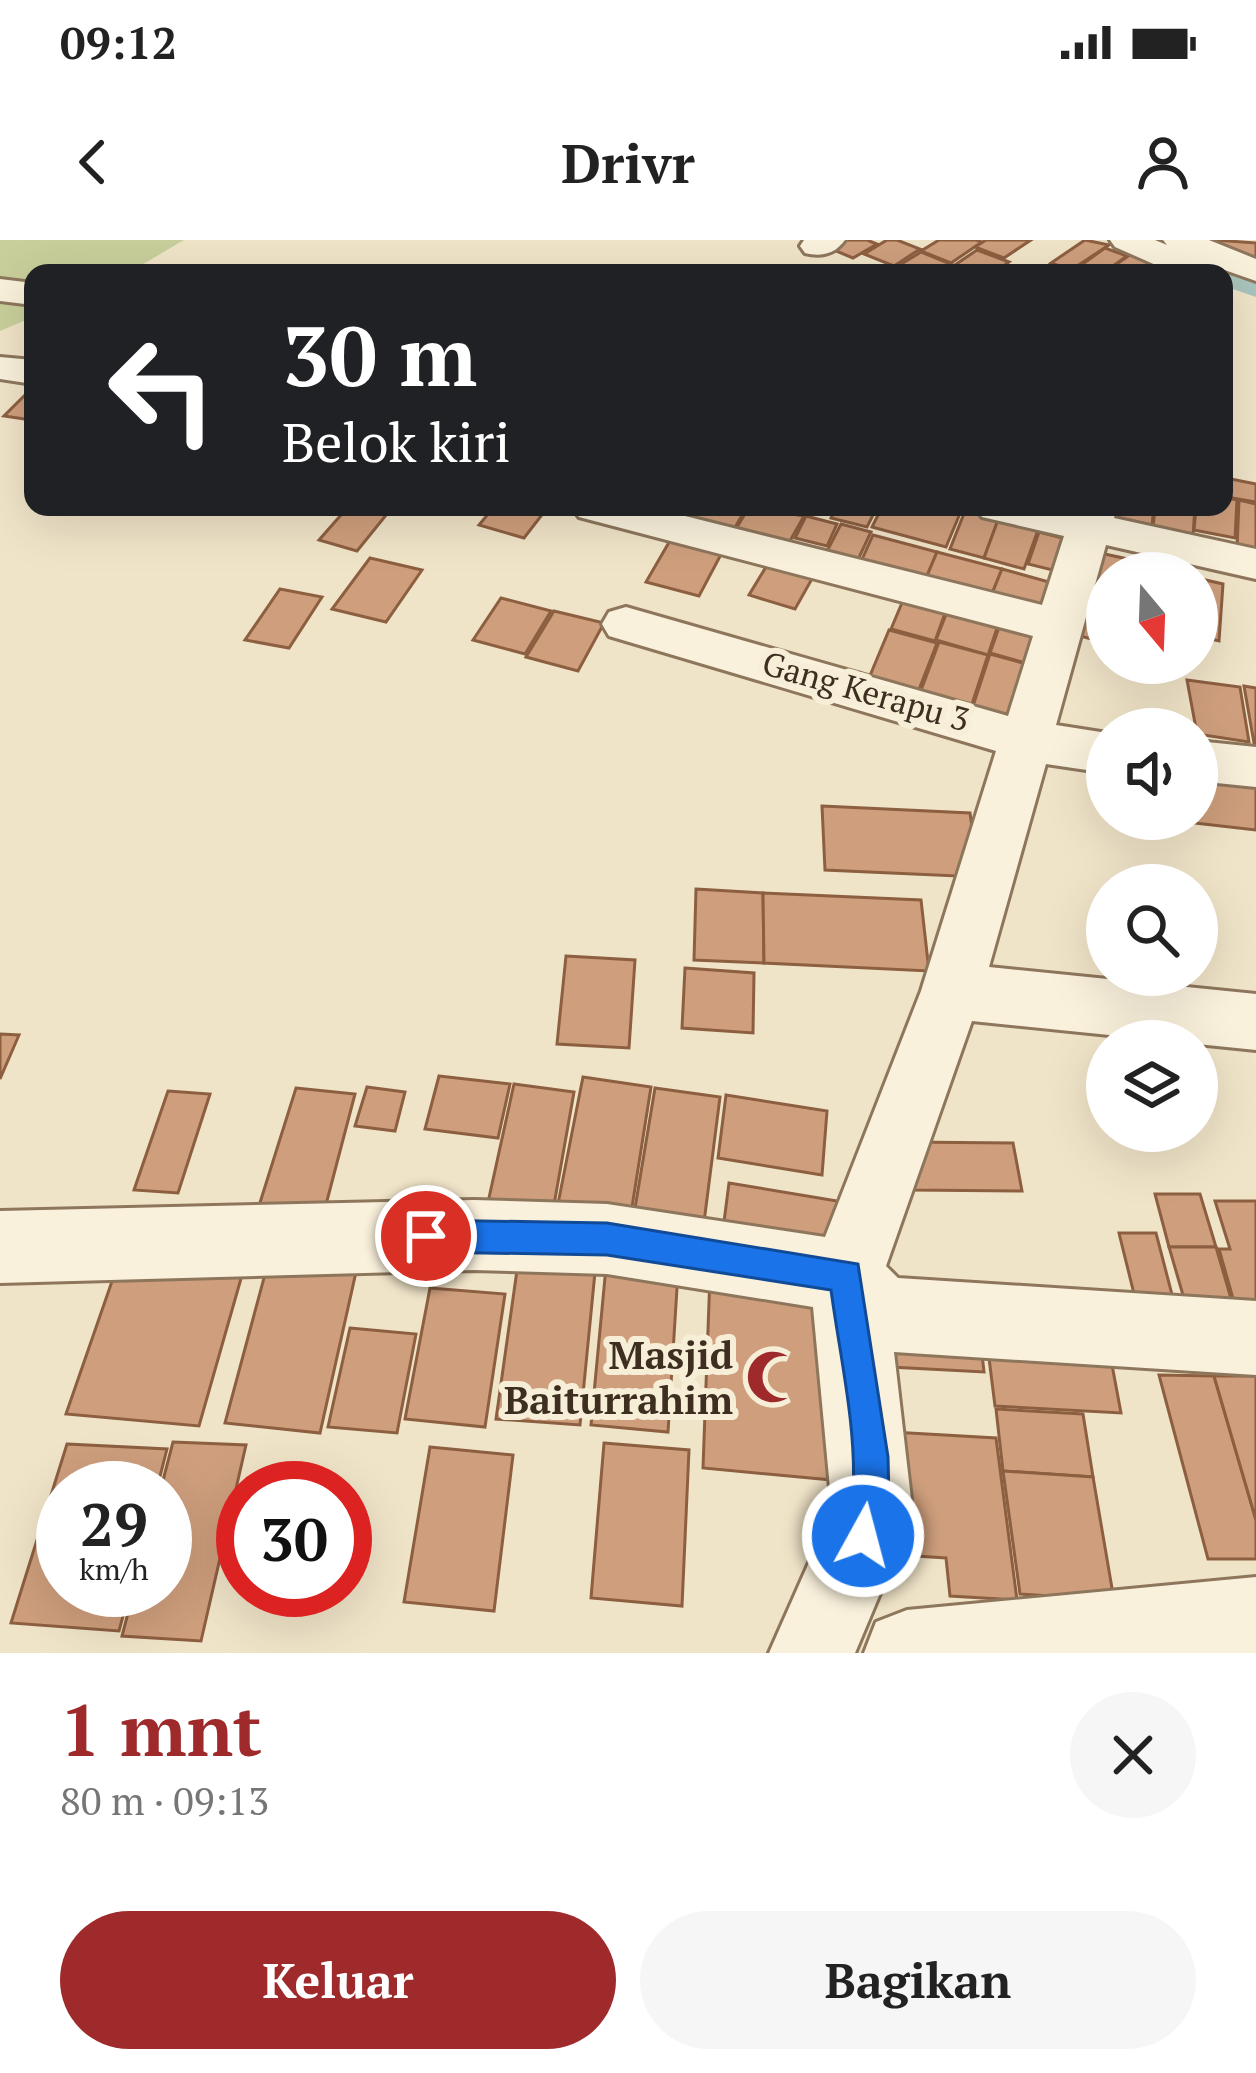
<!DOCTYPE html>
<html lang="id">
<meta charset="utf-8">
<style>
body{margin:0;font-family:"PT Serif",serif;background:#f6f6f6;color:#222;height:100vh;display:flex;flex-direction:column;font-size:45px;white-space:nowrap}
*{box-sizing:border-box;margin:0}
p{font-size:39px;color:#767676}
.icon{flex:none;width:66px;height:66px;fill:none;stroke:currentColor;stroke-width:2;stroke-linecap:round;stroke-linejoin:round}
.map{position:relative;height:1413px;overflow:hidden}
.side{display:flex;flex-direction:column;background:#fff;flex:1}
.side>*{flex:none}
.hud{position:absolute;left:24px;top:24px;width:1209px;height:252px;border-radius:24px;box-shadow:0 12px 48px #0002;background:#202124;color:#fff;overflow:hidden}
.needle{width:78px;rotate:161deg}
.tools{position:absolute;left:1086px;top:312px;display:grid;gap:24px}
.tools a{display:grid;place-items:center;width:132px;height:132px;border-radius:50%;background:#fff;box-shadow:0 12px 48px #0002;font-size:60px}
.speed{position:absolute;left:36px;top:1221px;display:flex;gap:24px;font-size:60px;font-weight:700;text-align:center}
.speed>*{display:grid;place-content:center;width:156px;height:156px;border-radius:50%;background:#fff;box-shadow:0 12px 48px #0002;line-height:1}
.speed small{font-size:30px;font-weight:400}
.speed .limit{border:18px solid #d22;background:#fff;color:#111}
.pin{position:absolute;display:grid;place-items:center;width:102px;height:102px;color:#fff;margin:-51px;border:6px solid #fff;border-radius:50%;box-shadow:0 3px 12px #0007}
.me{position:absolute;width:132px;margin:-66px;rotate:7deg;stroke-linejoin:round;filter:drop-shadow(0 0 9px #0008)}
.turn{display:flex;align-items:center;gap:42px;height:252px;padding:0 60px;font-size:54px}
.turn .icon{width:156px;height:156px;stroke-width:2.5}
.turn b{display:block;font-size:84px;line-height:102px}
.round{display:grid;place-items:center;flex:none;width:126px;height:126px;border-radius:63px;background:#f6f6f6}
.overview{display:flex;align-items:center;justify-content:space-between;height:204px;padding:0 60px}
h1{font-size:72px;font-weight:600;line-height:90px;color:#9e2a2b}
.action{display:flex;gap:24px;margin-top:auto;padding:24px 60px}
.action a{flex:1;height:138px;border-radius:72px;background:#9e2a2b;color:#fff;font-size:48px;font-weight:600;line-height:138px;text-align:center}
.action a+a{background:#f6f6f6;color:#222}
.status{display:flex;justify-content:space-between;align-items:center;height:84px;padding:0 60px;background:#fff;direction:ltr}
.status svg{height:33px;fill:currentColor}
header{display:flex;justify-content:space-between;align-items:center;height:156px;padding:0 60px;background:#fff;font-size:54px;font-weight:600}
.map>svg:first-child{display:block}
.green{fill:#c9cf9b}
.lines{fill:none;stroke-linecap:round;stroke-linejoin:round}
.river{fill:#a9c4bc;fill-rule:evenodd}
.building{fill:#cf9f7d;stroke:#8d5f41;stroke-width:3}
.minor-casing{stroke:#8d765c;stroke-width:6}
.minor{fill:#faf1dc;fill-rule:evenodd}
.route{fill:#1a73e8;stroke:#114b97;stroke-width:3}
.labels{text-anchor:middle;stroke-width:12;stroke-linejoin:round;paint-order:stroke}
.street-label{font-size:33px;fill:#3d2e20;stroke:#f7eed8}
.near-poi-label{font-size:39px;font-weight:bold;fill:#3d2e20;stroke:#f7eed8;text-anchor:end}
</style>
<div class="status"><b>09:12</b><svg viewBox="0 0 49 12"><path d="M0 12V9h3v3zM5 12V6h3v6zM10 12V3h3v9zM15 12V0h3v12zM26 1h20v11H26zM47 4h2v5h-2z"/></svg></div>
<header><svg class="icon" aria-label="back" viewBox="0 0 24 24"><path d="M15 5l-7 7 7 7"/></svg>Drivr<svg class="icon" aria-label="person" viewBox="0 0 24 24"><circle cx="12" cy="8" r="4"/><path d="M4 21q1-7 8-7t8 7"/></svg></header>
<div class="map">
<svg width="1256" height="1413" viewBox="0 0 1256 1413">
<rect width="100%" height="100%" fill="#f0e4c8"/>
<path class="green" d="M0,0H184L128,33H33V77L0,91Z"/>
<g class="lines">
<path class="river" d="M1132,0H1192L1256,27V57L1224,46V33C1195,33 1150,26 1132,0Z"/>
</g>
<g class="building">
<path d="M834,0H867L877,4L853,18L824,6Z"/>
<path d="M887,0H897L920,9L894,26L864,14Z"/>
<path d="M939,0H976L982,2L951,23L921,11Z"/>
<path d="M986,0H1031L1004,18L975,7Z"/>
<path d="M1085,0L1109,5L1071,30L1051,23Z"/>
<path d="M1215,0L1256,3V21L1210,10Z"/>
<path d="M1105,8L1127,16L1103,33L1073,31Z"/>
<path d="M977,10L1009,22L993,33H943Z"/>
<path d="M921,12L953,25L940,33H917L898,26Z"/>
<path d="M1134,12L1160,22L1144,33H1104Z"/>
<path d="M33,147L31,180L4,176Z"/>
<path d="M1226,238L1256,244V262L1226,257Z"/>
<path d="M1224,257L1237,260L1235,298L1194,290L1196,267H1224Z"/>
<path d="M1239,260L1256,264V312L1237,308Z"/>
<path d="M348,267L391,269L357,311L319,300Z"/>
<path d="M494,267H548L524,298L479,285Z"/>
<path d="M687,267H747L731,294L678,280Z"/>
<path d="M749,267L804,276L786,308L733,294Z"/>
<path d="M836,267H877L867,287L831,278Z"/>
<path d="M882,267H946L961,271L946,307L872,287Z"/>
<path d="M1108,267H1154L1151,294L1106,285Z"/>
<path d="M1155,267H1195L1193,296L1153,288Z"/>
<path d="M965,271L998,280L984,318L950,309Z"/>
<path d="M806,276L837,284L827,306L795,298Z"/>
<path d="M998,280L1038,290L1024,329L984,318Z"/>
<path d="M841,284L871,292L855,326L824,317Z"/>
<path d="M675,292L726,305L699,356L646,342Z"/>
<path d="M1039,292L1082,303L1073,335L1028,324Z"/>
<path d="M873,295L937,312L924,343L859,326Z"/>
<path d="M1091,311L1137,321L1136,333H1107V371L1081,366Z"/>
<path d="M937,312L1002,329L989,361L924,343Z"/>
<path d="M1141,312L1183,321L1182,333H1138Z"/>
<path d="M772,317L817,330L795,369L749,355Z"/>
<path d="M370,318L422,330L386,382L332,369Z"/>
<path d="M1002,329L1067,347L1057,380L989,361Z"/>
<path d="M1197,338L1223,344L1219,401L1197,396Z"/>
<path d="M280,349L322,357L289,408L245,400Z"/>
<path d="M907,351L949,362L935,401L891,389Z"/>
<path d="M501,358L551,371L525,414L473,400Z"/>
<path d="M951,362L1001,376L988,415L936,400Z"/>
<path d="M1080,367L1107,373V403L1076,395Z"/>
<path d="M554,371L604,383L578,431L526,417Z"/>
<path d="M1003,376L1055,390L1044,428L990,413Z"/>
<path d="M889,390L937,403L918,452L869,438Z"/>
<path d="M939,402L988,415L971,467L920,453Z"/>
<path d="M990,414L1044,429L1028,482L973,466Z"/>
<path d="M1187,440L1240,447L1249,502L1197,494Z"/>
<path d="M1244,446L1256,448V503H1254Z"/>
<path d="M1197,527L1256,534V590L1186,582L1197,579Z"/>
<path d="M822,566L970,573L979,637L825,630Z"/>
<path d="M696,649L763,653L764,723L694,720Z"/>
<path d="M763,653L921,660L929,731L764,723Z"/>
<path d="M566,716L635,720L629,808L557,804Z"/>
<path d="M685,728L754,733L753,793L682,788Z"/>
<path d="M0,794L19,795L0,839Z"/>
<path d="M439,836L510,844L498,898L425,889Z"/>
<path d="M583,837L651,847L629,986L556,974Z"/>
<path d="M514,844L574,852L552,976L487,967Z"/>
<path d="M367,847L405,852L395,891L355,886Z"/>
<path d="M296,848L355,854L323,976L258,969Z"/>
<path d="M655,848L720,857L702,998L632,986Z"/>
<path d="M168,851L210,854L178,953L134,950Z"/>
<path d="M726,855L827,871L822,935L718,918Z"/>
<path d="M904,902L1013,903L1022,951L911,950Z"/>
<path d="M729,943L849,963L844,1027L721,1005Z"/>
<path d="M1155,954H1200L1216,1007H1169Z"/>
<path d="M1215,961H1256V1069H1236L1219,1009H1230Z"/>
<path d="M1119,993H1156L1176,1070H1138Z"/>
<path d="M1169,1007H1216L1232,1062H1185Z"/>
<path d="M519,1016L596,1022L580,1185L496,1179Z"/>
<path d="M268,1023L356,1032L320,1193L225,1183Z"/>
<path d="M118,1024L242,1035L199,1186L66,1174Z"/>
<path d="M606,1027L678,1032L668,1192L591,1185Z"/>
<path d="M710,1035L838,1046L843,1241L703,1228Z"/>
<path d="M430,1048L505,1054L485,1187L405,1179Z"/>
<path d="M886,1084L979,1088L984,1132L890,1127Z"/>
<path d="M985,1086L1106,1093L1121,1173L995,1166Z"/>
<path d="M350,1088L416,1094L397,1193L328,1187Z"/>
<path d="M1159,1135L1214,1136L1256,1280V1319H1208Z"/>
<path d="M1214,1136H1256V1280Z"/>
<path d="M996,1169L1083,1174L1093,1237L1003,1231Z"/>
<path d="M892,1192L996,1198L1017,1360L950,1356L946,1318L901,1315Z"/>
<path d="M173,1202L246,1205L201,1401L122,1396L134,1350H165V1248H161Z"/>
<path d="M604,1203L689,1210L682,1366L591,1358Z"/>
<path d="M67,1204L167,1209L157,1248H63V1350H130L119,1391L11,1383Z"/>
<path d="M430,1207L513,1215L494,1371L404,1362Z"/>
<path d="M1003,1231L1093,1237L1114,1360L1020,1354Z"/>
</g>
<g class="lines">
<defs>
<g id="minor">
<path d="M804,0H845C835,14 821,17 805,13L800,6Z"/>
<path d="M1110,0H1155L1167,5L1163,0H1209L1256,19V41L1216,27L1220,33H1174L1115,7Z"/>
<path d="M0,39L33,43V65L0,61Z"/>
<path d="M0,117L33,120V144L0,139Z"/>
<path d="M572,267H649L1042,365L1064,296L982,277L975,267H1117L1114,278L1256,309V339L1106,305L1056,485L1107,493V533L1046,524L989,727L1256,754V810L972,781L886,1026L898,1038L1256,1061V1135L894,1112L911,1259L904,1296L855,1413H769L823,1291L831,1259L813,1067L607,1034L474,1030L0,1043V971L474,960L607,964L825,997L921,751L996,511L609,396L602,384L609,372L626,367L1008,476L1033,396L579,277Z"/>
<path d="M1197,501L1256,507V547L1197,541Z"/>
<path d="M1256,1337V1413H864L876,1382L907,1370Z"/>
</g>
</defs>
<use href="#minor" class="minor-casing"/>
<use href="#minor" class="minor"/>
</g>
<path class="route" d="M426,980L607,983L858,1024L888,1217L889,1259L876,1309L863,1314L850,1309C842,1290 851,1275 853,1255C857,1188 840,1117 831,1050L607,1015L426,1012L415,1008L410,996L415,985Z"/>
<defs>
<symbol id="mosque-bare" viewBox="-9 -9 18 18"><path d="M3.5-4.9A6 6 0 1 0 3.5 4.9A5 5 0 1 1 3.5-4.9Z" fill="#9e2a2b" stroke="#f7eed8" stroke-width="2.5" paint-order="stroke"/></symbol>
</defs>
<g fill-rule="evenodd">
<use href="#mosque-bare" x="735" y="1099" width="76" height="76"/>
</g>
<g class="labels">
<g class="street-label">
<text transform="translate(866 451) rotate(16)" y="12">Gang Kerapu 3</text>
</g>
<g class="near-poi-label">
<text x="733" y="1129">Masjid<tspan x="733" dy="45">Baiturrahim</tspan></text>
</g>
</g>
</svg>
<div class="tools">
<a><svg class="needle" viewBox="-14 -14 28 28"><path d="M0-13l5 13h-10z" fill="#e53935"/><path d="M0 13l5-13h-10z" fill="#767676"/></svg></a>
<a><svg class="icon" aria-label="sound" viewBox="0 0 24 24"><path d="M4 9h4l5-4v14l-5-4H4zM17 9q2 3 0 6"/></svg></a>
<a><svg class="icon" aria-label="search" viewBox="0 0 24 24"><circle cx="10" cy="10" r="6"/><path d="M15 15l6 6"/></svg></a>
<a><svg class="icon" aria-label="layers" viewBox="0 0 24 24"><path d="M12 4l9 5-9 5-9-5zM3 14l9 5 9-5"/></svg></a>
</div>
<div class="speed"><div>29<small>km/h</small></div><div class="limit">30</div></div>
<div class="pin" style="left:426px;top:996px;background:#d93025"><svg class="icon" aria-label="arrive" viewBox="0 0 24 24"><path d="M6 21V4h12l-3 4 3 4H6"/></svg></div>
<svg class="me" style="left:863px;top:1296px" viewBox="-20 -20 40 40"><circle r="17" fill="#1a73e8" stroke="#fff" stroke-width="3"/><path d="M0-11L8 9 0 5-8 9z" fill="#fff"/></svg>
<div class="hud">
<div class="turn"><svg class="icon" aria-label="left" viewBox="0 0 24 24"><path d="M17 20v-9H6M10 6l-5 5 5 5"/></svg><div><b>30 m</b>Belok kiri</div></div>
</div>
</div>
<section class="side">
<div class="overview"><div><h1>1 mnt</h1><p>80 m · 09:13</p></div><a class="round"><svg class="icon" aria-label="close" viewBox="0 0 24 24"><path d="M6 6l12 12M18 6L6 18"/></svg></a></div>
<div class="action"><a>Keluar</a><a>Bagikan</a></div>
</section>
